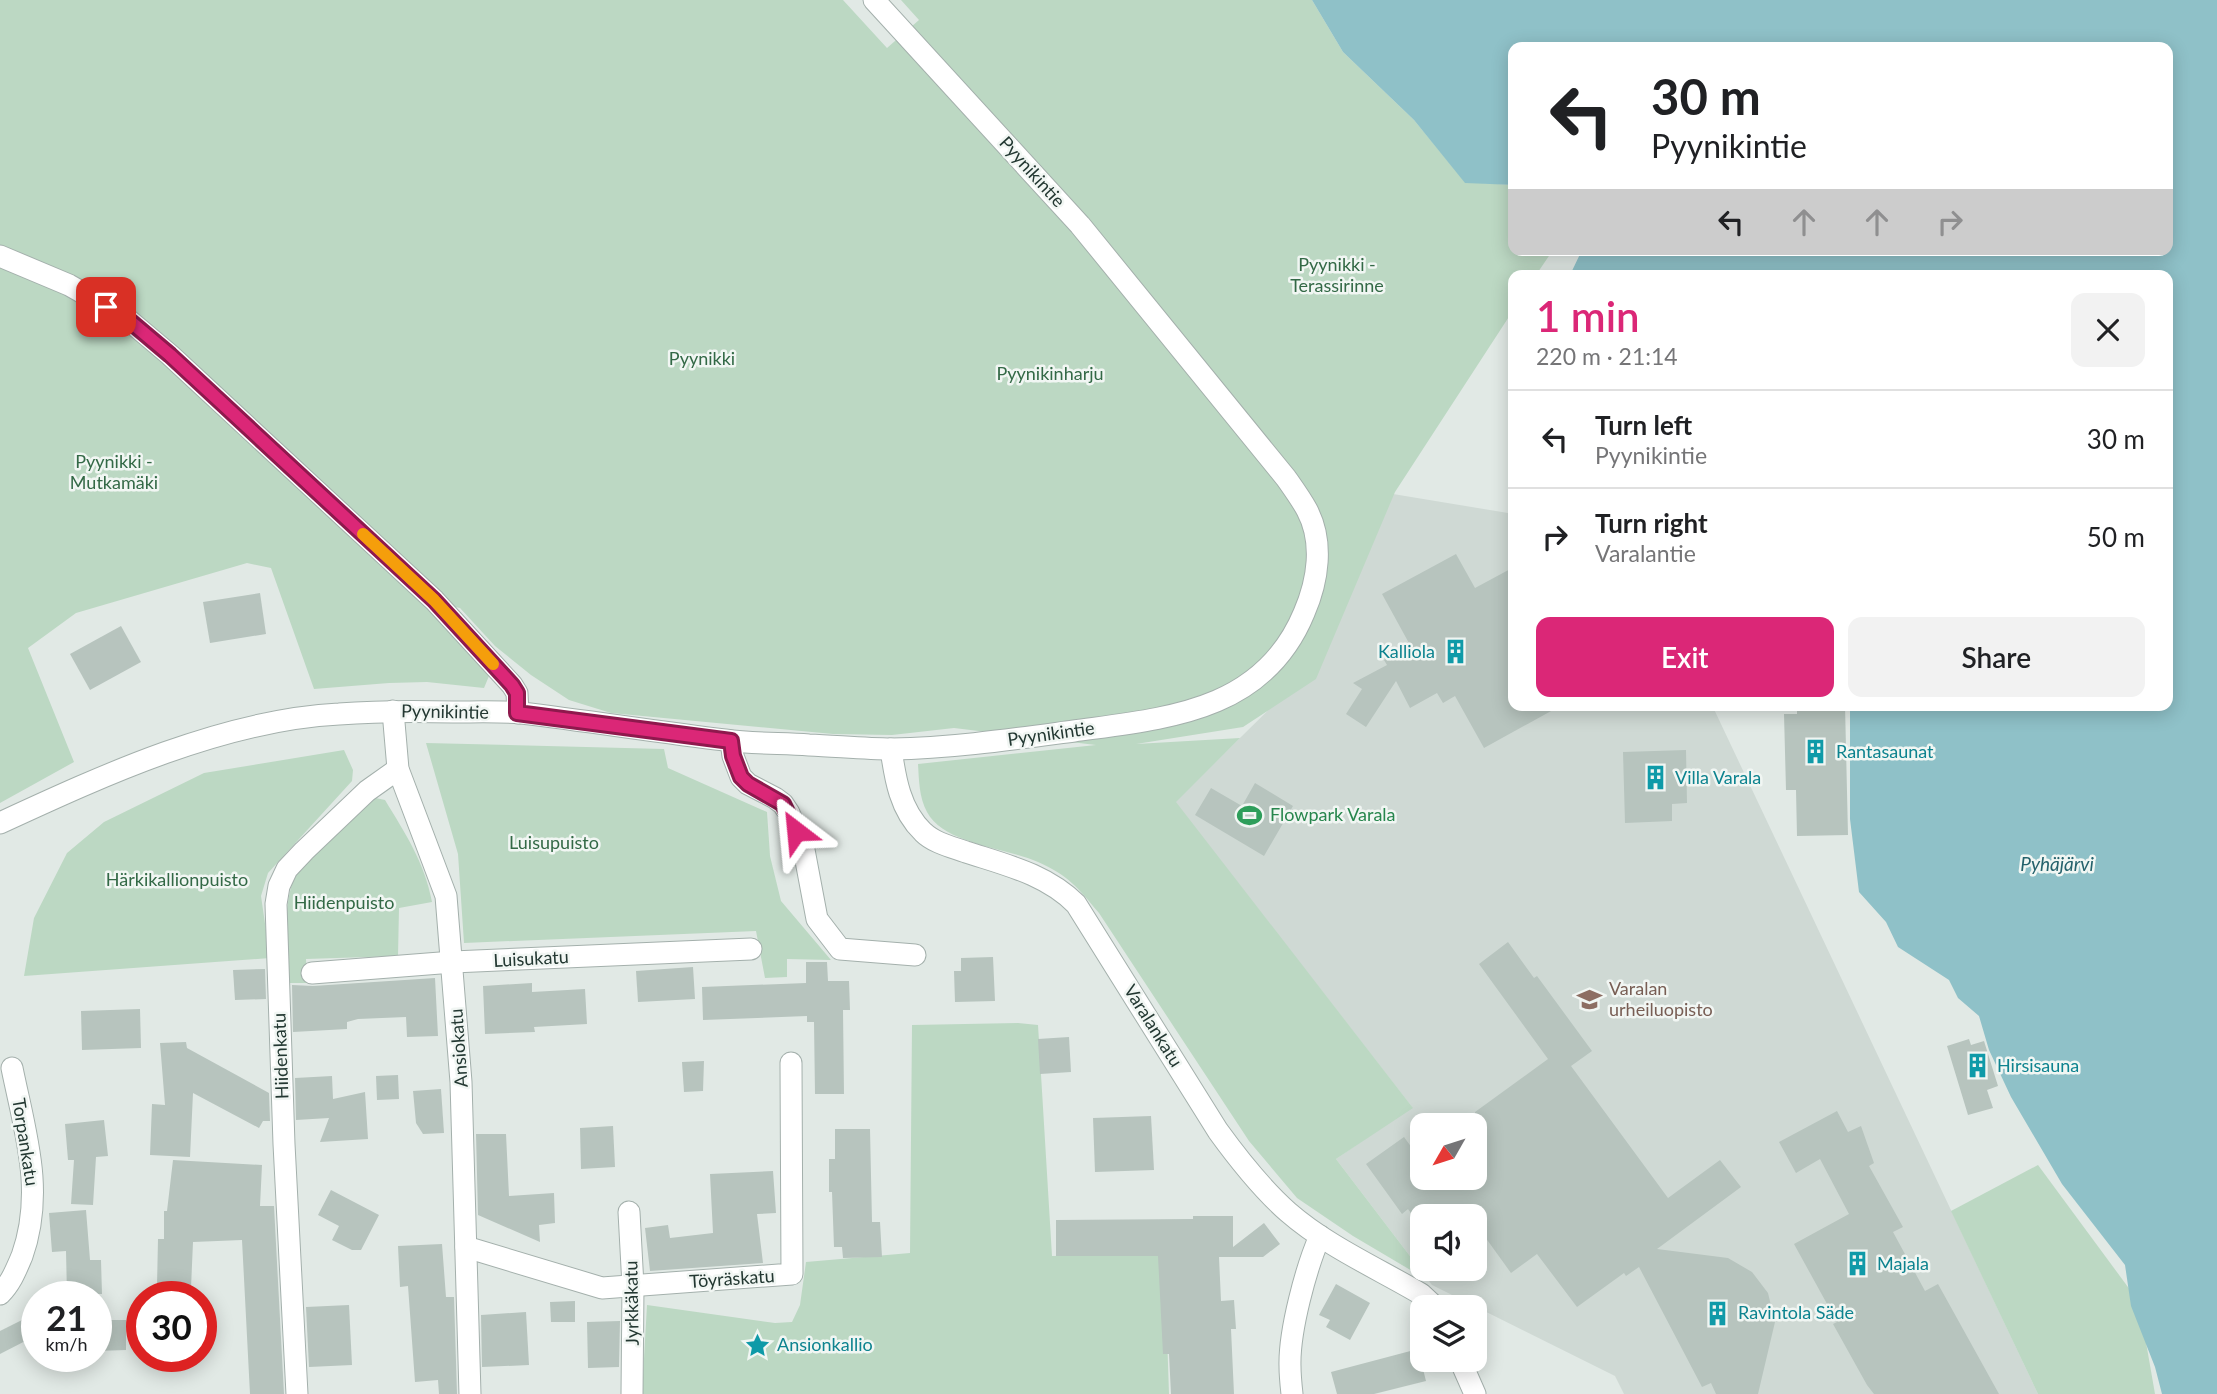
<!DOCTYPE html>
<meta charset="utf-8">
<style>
body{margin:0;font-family:Lato,sans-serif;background:#f2f2f2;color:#202124;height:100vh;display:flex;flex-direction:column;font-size:26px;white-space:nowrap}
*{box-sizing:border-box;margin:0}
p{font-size:23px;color:#757577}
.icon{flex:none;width:38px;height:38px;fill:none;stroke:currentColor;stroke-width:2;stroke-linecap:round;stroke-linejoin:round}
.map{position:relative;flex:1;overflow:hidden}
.side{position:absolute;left:1508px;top:270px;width:665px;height:441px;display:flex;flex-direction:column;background:#fff;border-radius:14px;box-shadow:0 4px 18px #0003}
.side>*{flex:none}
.guide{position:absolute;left:1508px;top:42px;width:665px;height:214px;border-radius:14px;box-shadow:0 4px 18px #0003;background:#fff;color:#202124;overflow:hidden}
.needle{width:46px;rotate:231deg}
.buttons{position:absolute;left:1410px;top:1113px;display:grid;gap:14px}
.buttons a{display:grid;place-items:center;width:77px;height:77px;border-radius:14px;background:#fff;box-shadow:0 4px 18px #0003;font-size:35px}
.speed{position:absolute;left:21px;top:1281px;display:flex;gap:14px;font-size:35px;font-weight:700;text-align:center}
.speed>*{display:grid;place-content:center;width:91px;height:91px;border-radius:50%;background:#fff;box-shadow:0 4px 18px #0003;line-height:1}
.speed small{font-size:18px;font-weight:400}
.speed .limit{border:10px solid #d22;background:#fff;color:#111}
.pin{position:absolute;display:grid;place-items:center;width:60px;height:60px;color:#fff;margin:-30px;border-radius:14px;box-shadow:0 4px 10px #0006}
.me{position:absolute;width:77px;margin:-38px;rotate:331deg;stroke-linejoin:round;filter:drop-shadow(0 0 5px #0008)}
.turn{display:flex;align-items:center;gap:24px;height:147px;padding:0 28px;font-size:32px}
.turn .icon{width:91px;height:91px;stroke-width:2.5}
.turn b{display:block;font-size:49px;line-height:60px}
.lanes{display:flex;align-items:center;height:66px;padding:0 28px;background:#0003;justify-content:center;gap:35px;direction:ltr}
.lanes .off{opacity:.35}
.round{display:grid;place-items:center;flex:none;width:74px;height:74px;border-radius:14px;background:#f2f2f2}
.head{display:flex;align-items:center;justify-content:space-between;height:119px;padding:0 28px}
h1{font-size:42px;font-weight:600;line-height:52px;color:#db2777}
.primary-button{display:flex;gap:14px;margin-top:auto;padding:14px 28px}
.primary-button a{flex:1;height:80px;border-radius:14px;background:#db2777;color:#fff;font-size:28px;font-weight:600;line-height:80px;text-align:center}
.primary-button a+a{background:#f2f2f2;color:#202124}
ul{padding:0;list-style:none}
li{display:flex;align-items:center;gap:21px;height:98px;padding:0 28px;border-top:2px solid #e0e0e0}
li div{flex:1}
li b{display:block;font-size:26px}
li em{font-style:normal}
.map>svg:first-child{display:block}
.built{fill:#cfd9d4;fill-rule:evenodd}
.green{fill:#bcd8c3}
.water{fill:#8fc1c8}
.building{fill:#b7c4be}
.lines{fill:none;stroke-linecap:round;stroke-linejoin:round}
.minor-casing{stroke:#a4b0ac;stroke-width:23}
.minor{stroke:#fff;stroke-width:21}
.route-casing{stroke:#8e194d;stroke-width:18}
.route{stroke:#db2777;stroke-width:12}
.slow{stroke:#f59e0b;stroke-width:12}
.labels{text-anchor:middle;stroke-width:5;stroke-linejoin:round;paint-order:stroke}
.street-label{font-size:18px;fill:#233832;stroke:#f1f6f3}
.park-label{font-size:18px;fill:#336946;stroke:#f1f6f3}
.culture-label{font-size:18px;fill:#0d838f;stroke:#f1f6f3;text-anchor:start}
.leisure-label{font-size:18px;fill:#27864d;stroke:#f1f6f3;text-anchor:start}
.education-label{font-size:18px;fill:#785e54;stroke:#f1f6f3;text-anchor:start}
.water-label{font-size:19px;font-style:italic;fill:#25626c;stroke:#f1f6f3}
</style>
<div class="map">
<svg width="2217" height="1394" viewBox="0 0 2217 1394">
<rect width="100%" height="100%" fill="#e1e9e5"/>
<path class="built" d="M1393,494L1514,514V705H1712L2038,1394H1624L1615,1376L1432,1285L1336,1159L1412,1107L1175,802L1316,663ZM1423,1125H1475V1178H1423ZM1423,1216H1475V1269H1423Z"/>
<g class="green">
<path d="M0,0H843L887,48L919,20L901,0H1312L1343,52L1414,120L1465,182L1514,185V250H1553L1536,275H1514V309L1395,492L1316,679L1243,727L1136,744L1240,738L1176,802L1413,1108L1336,1159L1429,1281L1353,1236L1297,1198L1249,1141L1099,913C1078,888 1068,875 1038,862C1006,848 944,844 927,812C919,797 919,780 918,764L1096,745L954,728L892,735L833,734L611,713L569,700L531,675L495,646L460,608L421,600L489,676L484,688L427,682L389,683L314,689L271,568L247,563L76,613L28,648L74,762L0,803Z"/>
<path d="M426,743L664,749L668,768L767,812L770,856L781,901L831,960L787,959V977L765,978L756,931L464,943L458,854Z"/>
<path d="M344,750L353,770L352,781L268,873L261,896L270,958L24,976L34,918L67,853L104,822L204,773Z"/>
<path d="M371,797L385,800C405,833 425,863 432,902L399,908L398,956L306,959L307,983H288C287,947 282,909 295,874Z"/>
<path d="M1018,1023L1038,1025L1052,1256L1170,1255L1165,1275L1169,1394H642L647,1305L775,1323L792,1322L800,1305L806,1262L910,1253L912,1025Z"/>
<path d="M2038,1165L2139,1302L2155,1394H2038L1951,1211Z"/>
</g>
<path class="water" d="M1312,0H2217V1394H2162L2155,1367L2131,1306L2125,1265L2062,1184L2011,1097L1989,1050L1979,1016L1958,998L1949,980L1898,947L1886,922L1859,892L1850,819V705H2168V275H1570L1582,250H2168V47H1514V185L1465,183L1414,120L1343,52Z"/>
<g class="building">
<path d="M1456,554L1475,588L1514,567V705H1562L1484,748L1455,696L1443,703L1437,693L1410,708L1396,681L1366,727L1346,714L1362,689L1353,683L1387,665L1384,660L1410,645L1382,594Z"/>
<path d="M260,593L266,634L210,643L203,602Z"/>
<path d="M121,626L141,662L90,690L70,654Z"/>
<path d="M1797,705H1845L1848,835L1797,836L1796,790H1786L1784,714H1797Z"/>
<path d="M1686,750L1687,803L1672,804V821L1625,823L1623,752Z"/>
<path d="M1255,783L1293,806L1264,856L1195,815L1211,788L1242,806Z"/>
<path d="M1508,942L1534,978L1537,976L1592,1051L1571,1066L1668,1198L1720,1160L1741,1187L1657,1249L1728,1258L1752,1272L1768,1293L1775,1322L1758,1394H1716L1711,1383L1702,1387L1639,1267L1626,1276L1624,1273L1577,1307L1537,1254L1511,1273L1475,1223V1216H1413L1408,1209L1402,1214L1366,1164L1404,1137L1412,1148L1423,1141V1178H1475V1112L1548,1059L1479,964Z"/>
<path d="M993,957L995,1001L955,1002L954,971H961V958Z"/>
<path d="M806,962H827L828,981H849L850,1010H843L844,1094H815L814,1022H807V1016L703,1020L702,987L806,983Z"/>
<path d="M693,967L695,999L638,1002L636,971Z"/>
<path d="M265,969L266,999L235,1000L233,970Z"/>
<path d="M435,978L438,1036L407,1037L406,1017L358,1019L347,1022V1029L293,1032L292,985L313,986Z"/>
<path d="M532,983V992L585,989L587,1024L534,1027L535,1032L485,1034L483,986Z"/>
<path d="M140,1009L141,1048L82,1050L81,1011Z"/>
<path d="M1069,1037L1071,1072L1040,1074L1038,1039Z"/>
<path d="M1969,1039L1971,1045L1984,1041L1998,1086L1987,1090L1993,1108L1968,1115L1947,1046Z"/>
<path d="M186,1042L187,1048L269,1093L270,1121H263L259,1128L193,1093L190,1157L150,1155L152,1104L165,1105L160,1043Z"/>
<path d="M704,1061L703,1091L684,1092L682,1062Z"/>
<path d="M398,1075L399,1099L377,1100L376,1076Z"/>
<path d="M332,1076L333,1099L365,1092L368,1139L320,1142L329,1118L296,1120L295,1078Z"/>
<path d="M441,1089L444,1133L423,1134L416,1123L413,1091Z"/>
<path d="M1837,1111L1848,1132L1861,1126L1874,1163L1869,1166L1903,1227L1893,1232L1925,1291L1938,1284L1999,1394H1874L1867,1385L1833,1324L1837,1322L1794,1244L1849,1214L1820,1159L1796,1173L1779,1142Z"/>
<path d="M1151,1116L1154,1170L1095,1172L1093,1118Z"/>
<path d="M104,1120L108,1156L96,1157L93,1205L71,1204L74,1160H68L65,1124Z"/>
<path d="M613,1126L615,1167L581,1169L580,1128Z"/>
<path d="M835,1129H870L872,1222H880L882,1257L843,1258L842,1247H834L832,1192H829V1159H835Z"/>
<path d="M476,1134H506L509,1196L554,1193L555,1223L539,1225L540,1242L478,1215Z"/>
<path d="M173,1160L262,1165L260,1206H274L284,1394H250L242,1240L193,1242L191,1288L157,1286L158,1239H164V1211H167Z"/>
<path d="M773,1171L776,1213L757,1214L763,1263L650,1271L645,1228L668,1225L670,1238L713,1233L710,1174Z"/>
<path d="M331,1190L379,1215L361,1250H352L332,1240L339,1226L318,1215Z"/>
<path d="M86,1210L90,1260H101L102,1294L67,1295L66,1251L52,1252L49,1213Z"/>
<path d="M1193,1216H1233V1247L1264,1223L1280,1244L1263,1257H1219L1221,1301L1234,1300L1236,1329H1231L1234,1394H1171L1169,1354H1163L1158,1256H1056V1220L1193,1219Z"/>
<path d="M442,1244L446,1297H454L457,1394H439L438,1380L415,1382L408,1286L400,1287L398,1246Z"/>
<path d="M1336,1284L1370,1303L1350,1340L1326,1327L1330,1320L1319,1315Z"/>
<path d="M575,1301V1322H551L550,1302Z"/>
<path d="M349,1305L352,1365L309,1367L306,1307Z"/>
<path d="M526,1312L529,1365L482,1367L481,1315Z"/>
<path d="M26,1318L35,1336L0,1354V1331Z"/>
<path d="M96,1320H126V1350L96,1351Z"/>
<path d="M620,1321L619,1367L588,1368L587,1322Z"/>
<path d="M1418,1349L1426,1381L1374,1394H1337L1331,1372Z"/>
</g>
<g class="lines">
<defs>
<g id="minor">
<path d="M0,256L69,285L125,317L170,355L434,600L512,685L517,693L518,713"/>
<path d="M393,711L398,769L446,896L461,1082L470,1394"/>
<path d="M731,741L733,756L741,777L748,784L775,798L783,804L789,813L804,850L817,919L840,949L915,955"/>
<path d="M891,749C895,778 900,810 923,832C934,843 952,847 966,852C1006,865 1046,874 1076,904L1218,1131C1239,1160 1261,1188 1288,1212C1327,1246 1377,1268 1421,1294L1435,1307"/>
<path d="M0,823C104,775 223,720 339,714C377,711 415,711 453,712C475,712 499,711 521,713C589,721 657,732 725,740C753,744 781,743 809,745C836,746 865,749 892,749C953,748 1014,739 1074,731C1167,718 1263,712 1304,613C1318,581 1324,542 1307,510C1301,499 1293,488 1286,478L1080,225L874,0"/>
<path d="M312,973L453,962L751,949"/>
<path d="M629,1212L633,1286L632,1394"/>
<path d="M466,1247L602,1288L792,1274L791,1063"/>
<path d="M0,1294C11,1283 16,1270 22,1256C45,1191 25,1132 12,1068"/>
<path d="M1460,1360L1475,1394"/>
<path d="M297,1394L284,1144L276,904L279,886L287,869L304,851L367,791L398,769"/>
<path d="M1292,1394C1291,1385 1290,1375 1290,1366C1289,1331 1306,1268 1320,1236"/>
</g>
</defs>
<use href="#minor" class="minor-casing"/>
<use href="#minor" class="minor"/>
</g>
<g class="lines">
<defs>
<path id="route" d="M106,307L125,317L170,355L434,600L512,685L517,693V713L731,741L733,756L741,777L748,784L783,804L796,831"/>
</defs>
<use href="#route" class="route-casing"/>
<use href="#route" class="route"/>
<path class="slow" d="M363,534L434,600L493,664"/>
</g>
<defs>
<symbol id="building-bare" viewBox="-9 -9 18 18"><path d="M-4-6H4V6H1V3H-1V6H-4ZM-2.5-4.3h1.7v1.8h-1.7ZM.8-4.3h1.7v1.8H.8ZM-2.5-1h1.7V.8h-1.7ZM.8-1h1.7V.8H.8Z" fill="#0f9aa8" stroke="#f1f6f3" stroke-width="2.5" paint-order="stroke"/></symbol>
<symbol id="stadium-bare" viewBox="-9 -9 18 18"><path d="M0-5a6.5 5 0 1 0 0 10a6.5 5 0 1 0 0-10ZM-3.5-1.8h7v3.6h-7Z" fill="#2e9e5b" stroke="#f1f6f3" stroke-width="2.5" paint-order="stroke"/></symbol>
<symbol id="university-bare" viewBox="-9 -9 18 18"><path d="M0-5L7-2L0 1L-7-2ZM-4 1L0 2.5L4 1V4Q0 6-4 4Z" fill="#8d6e63" stroke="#f1f6f3" stroke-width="2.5" paint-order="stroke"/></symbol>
<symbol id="sight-bare" viewBox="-9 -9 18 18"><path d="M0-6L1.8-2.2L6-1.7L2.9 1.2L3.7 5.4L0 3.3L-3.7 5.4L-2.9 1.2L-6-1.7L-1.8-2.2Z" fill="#0f9aa8" stroke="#f1f6f3" stroke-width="2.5" paint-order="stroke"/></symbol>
</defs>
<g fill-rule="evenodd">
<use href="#building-bare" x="1438" y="634" width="35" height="35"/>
<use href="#building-bare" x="1798" y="734" width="35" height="35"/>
<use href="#building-bare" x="1638" y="760" width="35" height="35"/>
<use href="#stadium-bare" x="1232" y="798" width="35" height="35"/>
<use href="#university-bare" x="1572" y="982" width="35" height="35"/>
<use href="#building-bare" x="1960" y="1048" width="35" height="35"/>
<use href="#building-bare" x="1840" y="1246" width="35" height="35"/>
<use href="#building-bare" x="1700" y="1296" width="35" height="35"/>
<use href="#sight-bare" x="740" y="1328" width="35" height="35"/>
</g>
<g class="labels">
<g class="street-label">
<text transform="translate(1032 172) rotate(48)" y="6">Pyynikintie</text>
<text transform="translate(445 712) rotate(1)" y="6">Pyynikintie</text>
<text transform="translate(1051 734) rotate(-8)" y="6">Pyynikintie</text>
<text transform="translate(531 959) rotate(-3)" y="6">Luisukatu</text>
<text transform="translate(1153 1026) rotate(58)" y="6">Varalankatu</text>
<text transform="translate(459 1048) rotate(-94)" y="6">Ansiokatu</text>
<text transform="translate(281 1056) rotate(-92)" y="6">Hiidenkatu</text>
<text transform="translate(25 1142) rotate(81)" y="6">Torpankatu</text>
<text transform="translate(732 1279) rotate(-4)" y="6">Töyräskatu</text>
<text transform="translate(632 1303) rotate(-91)" y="6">Jyrkkäkatu</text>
</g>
<g class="park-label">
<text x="1337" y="271">Pyynikki -<tspan x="1337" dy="21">Terassirinne</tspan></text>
<text x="702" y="365">Pyynikki</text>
<text x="1050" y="380">Pyynikinharju</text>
<text x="114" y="468">Pyynikki -<tspan x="114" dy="21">Mutkamäki</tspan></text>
<text x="554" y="849">Luisupuisto</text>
<text x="177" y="886">Härkikallionpuisto</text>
<text x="344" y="909">Hiidenpuisto</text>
</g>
<g class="culture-label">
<text x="1435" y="658" text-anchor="end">Kalliola</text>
<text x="1836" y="758">Rantasaunat</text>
<text x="1675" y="784">Villa Varala</text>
<text x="1997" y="1072">Hirsisauna</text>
<text x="1877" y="1270">Majala</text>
<text x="1738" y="1319">Ravintola Säde</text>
<text x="777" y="1351">Ansionkallio</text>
</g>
<g class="leisure-label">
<text x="1270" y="821">Flowpark Varala</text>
</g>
<g class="education-label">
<text x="1609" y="995">Varalan<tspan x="1609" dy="21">urheiluopisto</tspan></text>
</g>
<g class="water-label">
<text x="2057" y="871">Pyhäjärvi</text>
</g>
</g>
</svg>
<div class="buttons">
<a><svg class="needle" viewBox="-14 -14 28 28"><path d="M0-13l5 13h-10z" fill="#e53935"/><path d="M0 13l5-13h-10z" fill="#757577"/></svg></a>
<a><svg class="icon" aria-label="sound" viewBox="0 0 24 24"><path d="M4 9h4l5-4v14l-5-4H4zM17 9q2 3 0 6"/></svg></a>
<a><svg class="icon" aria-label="layers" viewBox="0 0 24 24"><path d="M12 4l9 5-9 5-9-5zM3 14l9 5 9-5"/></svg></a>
</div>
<div class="speed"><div>21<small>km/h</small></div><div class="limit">30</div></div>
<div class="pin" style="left:106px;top:307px;background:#d93025"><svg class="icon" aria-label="arrive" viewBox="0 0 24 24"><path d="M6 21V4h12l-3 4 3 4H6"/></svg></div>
<svg class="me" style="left:796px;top:831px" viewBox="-20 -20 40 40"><path d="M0-17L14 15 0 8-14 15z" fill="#db2777" stroke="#fff" stroke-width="4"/></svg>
<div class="guide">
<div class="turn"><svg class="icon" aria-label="left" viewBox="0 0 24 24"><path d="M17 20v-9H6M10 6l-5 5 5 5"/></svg><div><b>30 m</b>Pyynikintie</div></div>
<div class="lanes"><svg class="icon" aria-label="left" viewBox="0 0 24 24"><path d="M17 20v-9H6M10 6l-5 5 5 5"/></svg><svg class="icon off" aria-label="ahead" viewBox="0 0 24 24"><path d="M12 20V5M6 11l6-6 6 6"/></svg><svg class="icon off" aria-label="ahead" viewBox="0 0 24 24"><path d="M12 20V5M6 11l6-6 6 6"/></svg><svg class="icon off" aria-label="right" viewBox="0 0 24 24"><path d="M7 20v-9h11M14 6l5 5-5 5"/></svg></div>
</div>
<section class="side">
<div class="head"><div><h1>1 min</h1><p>220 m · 21:14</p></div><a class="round"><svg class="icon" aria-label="close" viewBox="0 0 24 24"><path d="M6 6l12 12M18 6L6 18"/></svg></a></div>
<ul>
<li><svg class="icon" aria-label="left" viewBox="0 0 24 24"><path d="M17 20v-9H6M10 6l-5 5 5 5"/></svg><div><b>Turn left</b><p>Pyynikintie</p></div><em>30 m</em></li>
<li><svg class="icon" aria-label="right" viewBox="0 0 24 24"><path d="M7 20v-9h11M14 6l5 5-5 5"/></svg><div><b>Turn right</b><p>Varalantie</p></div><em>50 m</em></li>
</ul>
<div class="primary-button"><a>Exit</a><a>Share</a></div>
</section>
</div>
